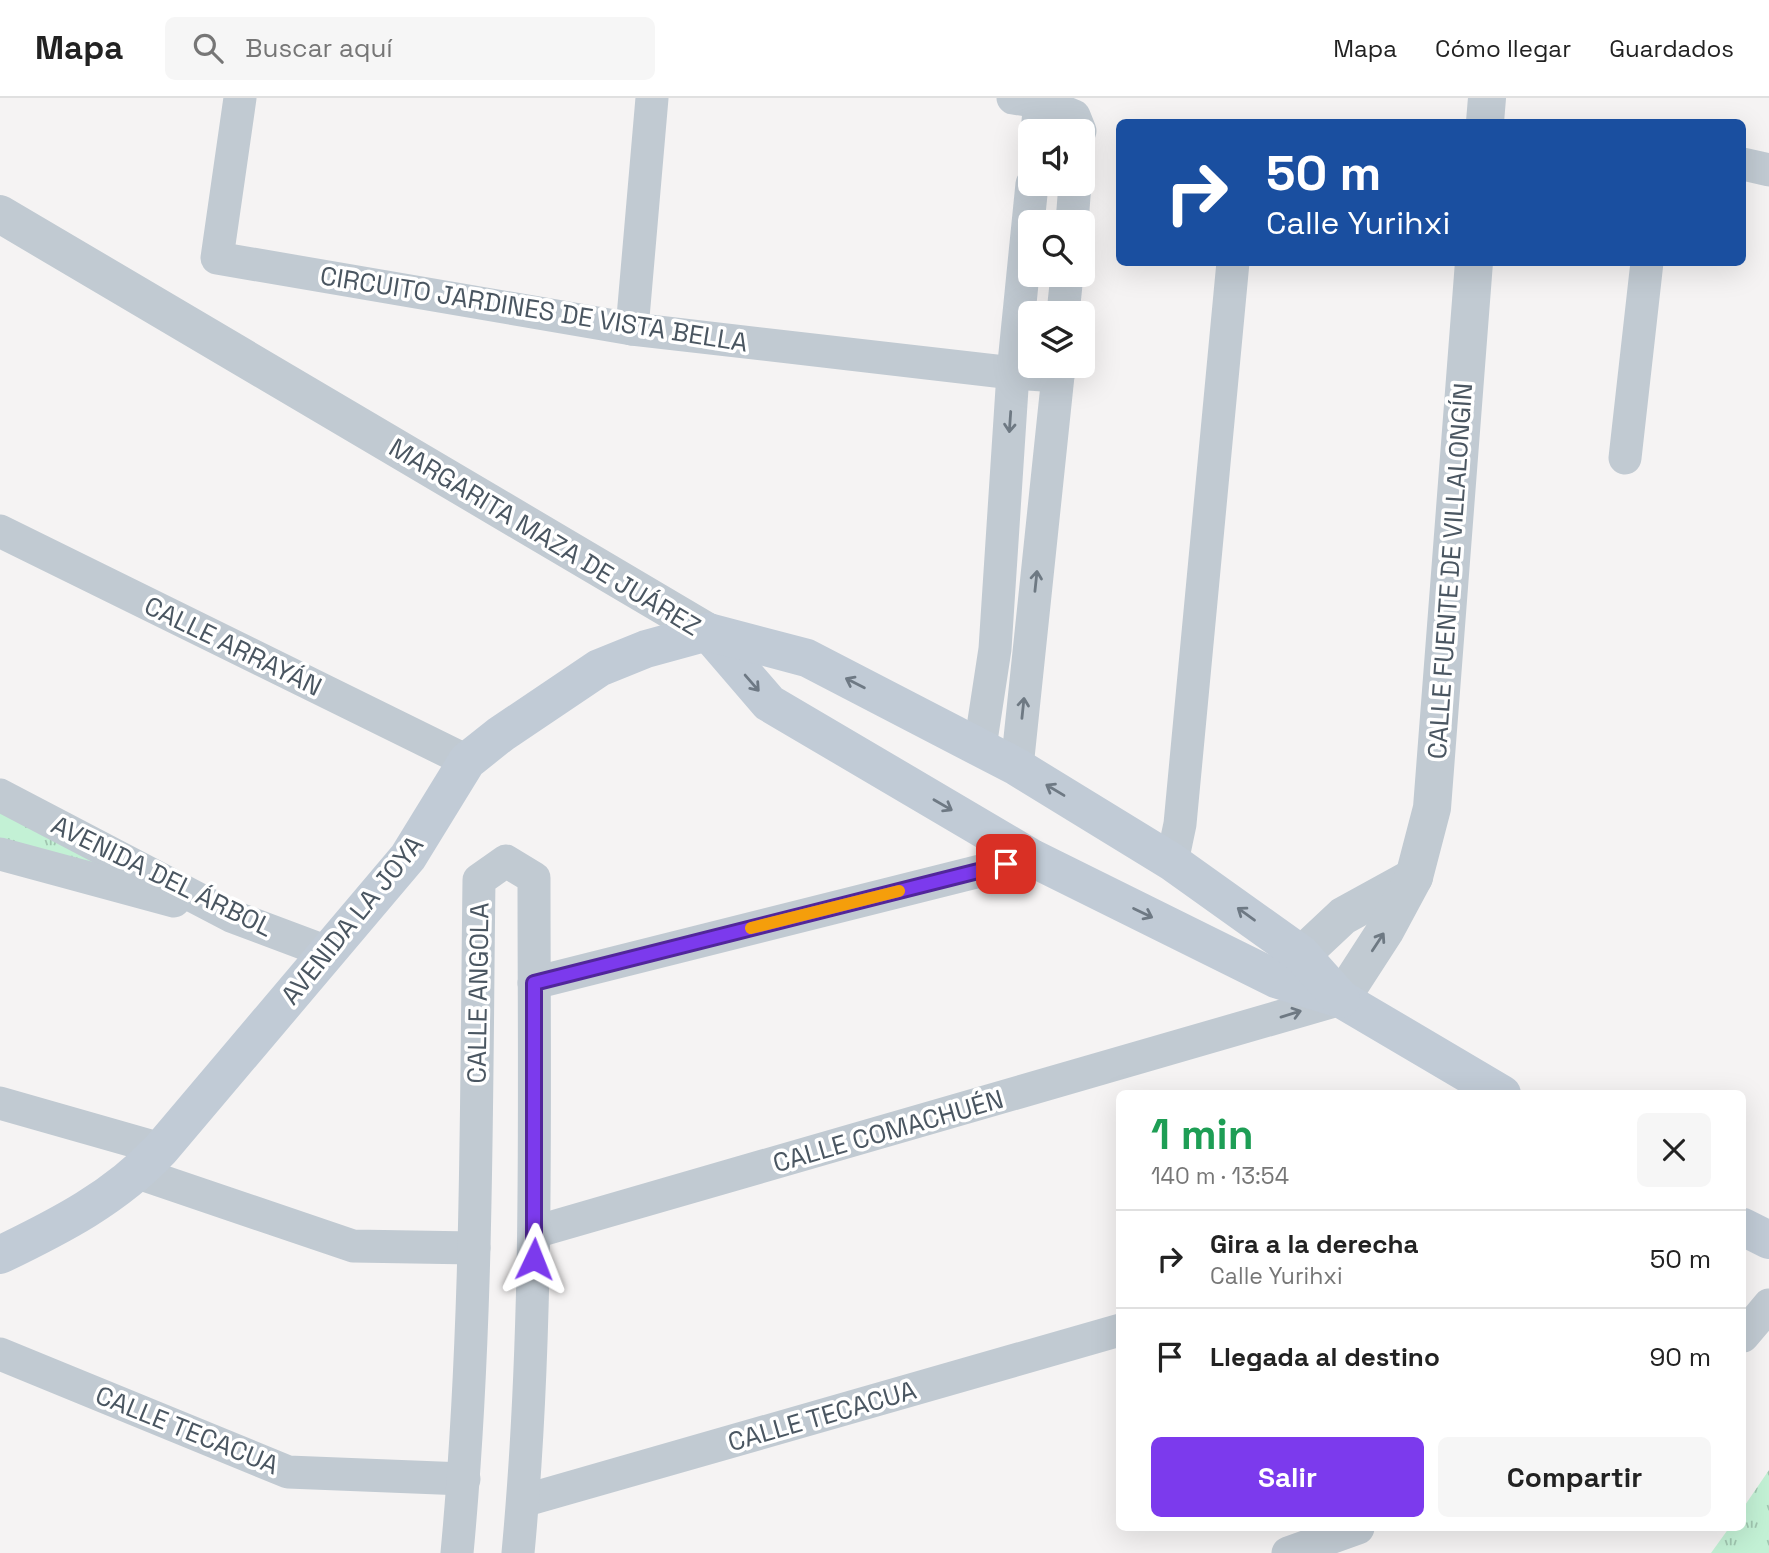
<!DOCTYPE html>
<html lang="es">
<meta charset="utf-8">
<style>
body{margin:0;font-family:"Space Grotesk",sans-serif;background:#f6f6f6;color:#222;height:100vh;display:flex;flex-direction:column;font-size:26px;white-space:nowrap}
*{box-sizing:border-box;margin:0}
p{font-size:23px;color:#767676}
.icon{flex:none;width:38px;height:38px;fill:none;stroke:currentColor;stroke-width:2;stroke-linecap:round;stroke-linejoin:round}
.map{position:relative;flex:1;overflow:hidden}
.side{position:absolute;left:1116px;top:992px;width:630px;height:441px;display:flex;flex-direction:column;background:#fff;border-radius:10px;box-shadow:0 7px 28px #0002}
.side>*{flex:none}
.banner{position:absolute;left:1116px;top:21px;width:630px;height:147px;border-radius:10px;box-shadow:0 7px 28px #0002;background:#1a4fa0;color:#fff;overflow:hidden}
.tools{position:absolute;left:1018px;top:21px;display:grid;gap:14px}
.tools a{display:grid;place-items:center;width:77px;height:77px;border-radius:10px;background:#fff;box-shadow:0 7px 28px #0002;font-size:35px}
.pin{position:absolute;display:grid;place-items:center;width:60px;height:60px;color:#fff;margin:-30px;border-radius:14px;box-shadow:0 4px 10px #0006}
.me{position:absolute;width:77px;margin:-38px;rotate:2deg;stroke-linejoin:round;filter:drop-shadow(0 0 5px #0008)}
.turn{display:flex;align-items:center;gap:24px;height:147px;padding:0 35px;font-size:32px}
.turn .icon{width:91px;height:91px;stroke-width:2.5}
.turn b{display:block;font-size:49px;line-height:60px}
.round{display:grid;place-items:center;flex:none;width:74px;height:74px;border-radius:10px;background:#f6f6f6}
.overview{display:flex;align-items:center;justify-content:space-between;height:119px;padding:0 35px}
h1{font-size:42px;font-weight:600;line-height:52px;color:#1e9e55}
.primary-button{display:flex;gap:14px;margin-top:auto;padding:14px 35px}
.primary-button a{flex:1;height:80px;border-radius:10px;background:#7c3aed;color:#fff;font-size:28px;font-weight:600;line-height:80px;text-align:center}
.primary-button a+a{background:#f6f6f6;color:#222}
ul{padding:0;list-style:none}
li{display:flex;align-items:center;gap:21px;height:98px;padding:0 35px;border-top:2px solid #e0e0e0}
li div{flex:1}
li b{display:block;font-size:26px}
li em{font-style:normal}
header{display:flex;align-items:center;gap:42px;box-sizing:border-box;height:98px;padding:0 35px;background:#fff;border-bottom:2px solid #e0e0e0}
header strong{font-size:33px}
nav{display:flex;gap:38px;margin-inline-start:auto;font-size:24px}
.search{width:490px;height:63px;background:#f6f6f6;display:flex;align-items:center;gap:18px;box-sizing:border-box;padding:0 24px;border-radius:10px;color:#767676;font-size:26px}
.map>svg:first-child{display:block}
.grass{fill:url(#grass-tufts)}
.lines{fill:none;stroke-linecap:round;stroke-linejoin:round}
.minor{stroke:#c1cad2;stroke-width:33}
.tertiary{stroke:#c1cad2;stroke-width:38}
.secondary{stroke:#c1cbd6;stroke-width:38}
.oneway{stroke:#6e7983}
.oneway2{stroke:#6e7984}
.route-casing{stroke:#51269a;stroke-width:18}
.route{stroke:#7c3aed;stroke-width:12}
.slow{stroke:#f59e0b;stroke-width:12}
.labels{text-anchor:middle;stroke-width:7;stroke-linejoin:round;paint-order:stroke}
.street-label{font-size:26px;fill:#4a5661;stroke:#fff}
</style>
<header>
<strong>Mapa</strong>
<div class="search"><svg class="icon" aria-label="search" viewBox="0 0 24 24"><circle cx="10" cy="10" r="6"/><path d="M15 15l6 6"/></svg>Buscar aquí</div>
<nav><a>Mapa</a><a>Cómo llegar</a><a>Guardados</a></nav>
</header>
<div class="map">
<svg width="1769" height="1455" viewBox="0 0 1769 1455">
<defs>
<pattern id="grass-tufts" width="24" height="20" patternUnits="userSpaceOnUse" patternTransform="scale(1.75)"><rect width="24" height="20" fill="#c3f1d5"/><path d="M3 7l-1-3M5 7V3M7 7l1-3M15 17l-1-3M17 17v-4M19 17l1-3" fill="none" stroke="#a0c6b0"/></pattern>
</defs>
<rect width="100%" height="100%" fill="#f5f3f3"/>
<g class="grass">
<path d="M0,705L168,792L0,745Z"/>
<path d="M1769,1372V1455H1711L1729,1430H1743V1410Z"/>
</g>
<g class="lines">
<g class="minor">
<path d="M240,0L217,160L632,231L1013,275L1058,278"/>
<path d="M1013,0L1040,4L1074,18L1080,33"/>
<path d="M1037,33L1040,4"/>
<path d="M1743,66L1769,72"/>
<path d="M1072,124L1075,86"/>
<path d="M1063,215L1067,177"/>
<path d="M632,231L652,0"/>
<path d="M1625,360L1647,164"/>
<path d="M0,433L467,663"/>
<path d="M980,649L995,551L1013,275L1032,86"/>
<path d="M1017,669L1059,268"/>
<path d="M0,697L231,818L327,854"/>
<path d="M0,756L174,803"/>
<path d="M1172,764L1180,726L1233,164"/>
<path d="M534,885L1032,760"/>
<path d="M0,1005L161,1051"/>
<path d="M138,1075L353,1148L474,1150"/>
<path d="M535,1134L1341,901"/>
<path d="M1743,1238L1769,1207"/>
<path d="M0,1256L288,1374L464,1381"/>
<path d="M523,1403L1120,1232"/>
<path d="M457,1455C478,1231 476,1006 479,782L506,763L534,780C534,1005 539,1231 518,1455"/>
<path d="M1288,1455L1358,1430"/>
</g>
<g class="tertiary">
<path d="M1485,24L1487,0"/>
<path d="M0,116L708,534"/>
<path d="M1279,878L1343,818L1414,779"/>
<path d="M1341,901L1385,833L1414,779L1432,710L1474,164"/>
</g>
<g class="secondary">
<path d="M708,534L769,605L1032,760L1276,881L1341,901L1502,996"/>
<path d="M1743,1129L1769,1142"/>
<path d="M0,1157C60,1128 115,1100 161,1051L408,759L467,663L501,636L599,570L646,551L708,534L807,560L1017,669L1172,764L1301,856L1341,901"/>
</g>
</g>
<defs><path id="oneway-shaft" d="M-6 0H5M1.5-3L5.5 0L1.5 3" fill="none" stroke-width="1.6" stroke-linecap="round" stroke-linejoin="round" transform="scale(1.75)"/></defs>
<g class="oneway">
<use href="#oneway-shaft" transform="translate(1010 324) rotate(94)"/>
<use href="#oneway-shaft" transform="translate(1036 483) rotate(-84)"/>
<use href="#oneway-shaft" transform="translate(1023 610) rotate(-84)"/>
<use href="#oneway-shaft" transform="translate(1378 844) rotate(-57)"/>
<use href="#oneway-shaft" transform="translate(1291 916) rotate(-17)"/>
</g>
<g class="oneway2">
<use href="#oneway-shaft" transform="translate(752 585) rotate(49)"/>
<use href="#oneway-shaft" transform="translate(855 585) rotate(-153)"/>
<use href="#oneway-shaft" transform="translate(1055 692) rotate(-149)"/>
<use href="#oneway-shaft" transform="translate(943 707) rotate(30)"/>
<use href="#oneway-shaft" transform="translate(1143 815) rotate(26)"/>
<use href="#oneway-shaft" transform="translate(1246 816) rotate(-144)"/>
</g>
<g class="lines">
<defs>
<path id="route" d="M534,1161V885L1006,766"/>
</defs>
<use href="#route" class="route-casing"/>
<use href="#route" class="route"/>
<path class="slow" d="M751,830L899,793"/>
</g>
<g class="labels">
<g class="street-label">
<text transform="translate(534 211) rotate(9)" y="9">CIRCUITO JARDINES DE VISTA BELLA</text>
<text transform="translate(545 439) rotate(31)" y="9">MARGARITA MAZA DE JUÁREZ</text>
<text transform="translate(1450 473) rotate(-86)" y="9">CALLE FUENTE DE VILLALONGÍN</text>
<text transform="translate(233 548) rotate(26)" y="9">CALLE ARRAYÁN</text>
<text transform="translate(162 778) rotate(26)" y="9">AVENIDA DEL ÁRBOL</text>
<text transform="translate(352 822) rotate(-51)" y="9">AVENIDA LA JOYA</text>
<text transform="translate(478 895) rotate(-89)" y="9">CALLE ANGOLA</text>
<text transform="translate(888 1033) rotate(-16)" y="9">CALLE COMACHUÉN</text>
<text transform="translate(822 1318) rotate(-16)" y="9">CALLE TECACUA</text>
<text transform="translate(187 1332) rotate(22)" y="9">CALLE TECACUA</text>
</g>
</g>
</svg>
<div class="tools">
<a><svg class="icon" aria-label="sound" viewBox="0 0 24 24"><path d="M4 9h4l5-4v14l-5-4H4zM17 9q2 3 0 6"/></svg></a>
<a><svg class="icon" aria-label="search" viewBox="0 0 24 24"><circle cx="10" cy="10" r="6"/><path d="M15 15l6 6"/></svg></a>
<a><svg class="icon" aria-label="layers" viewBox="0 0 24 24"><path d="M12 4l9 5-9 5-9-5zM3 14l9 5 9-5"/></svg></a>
</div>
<div class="pin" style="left:1006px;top:766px;background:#d93025"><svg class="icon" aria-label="arrive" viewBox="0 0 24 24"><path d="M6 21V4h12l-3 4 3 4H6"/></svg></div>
<svg class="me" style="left:534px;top:1161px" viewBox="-20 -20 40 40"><path d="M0-17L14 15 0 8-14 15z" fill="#7c3aed" stroke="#fff" stroke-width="4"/></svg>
<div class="banner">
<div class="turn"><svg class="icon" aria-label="right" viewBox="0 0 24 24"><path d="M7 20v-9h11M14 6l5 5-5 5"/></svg><div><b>50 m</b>Calle Yurihxi</div></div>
</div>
<section class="side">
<div class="overview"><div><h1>1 min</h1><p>140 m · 13:54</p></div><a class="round"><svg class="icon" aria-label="close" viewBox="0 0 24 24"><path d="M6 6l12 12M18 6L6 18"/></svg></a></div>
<ul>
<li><svg class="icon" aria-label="right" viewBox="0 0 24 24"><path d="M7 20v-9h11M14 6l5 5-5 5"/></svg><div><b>Gira a la derecha</b><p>Calle Yurihxi</p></div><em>50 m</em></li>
<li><svg class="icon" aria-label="arrive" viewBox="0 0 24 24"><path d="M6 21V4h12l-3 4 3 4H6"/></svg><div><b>Llegada al destino</b></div><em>90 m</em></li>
</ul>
<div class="primary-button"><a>Salir</a><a>Compartir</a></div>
</section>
</div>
